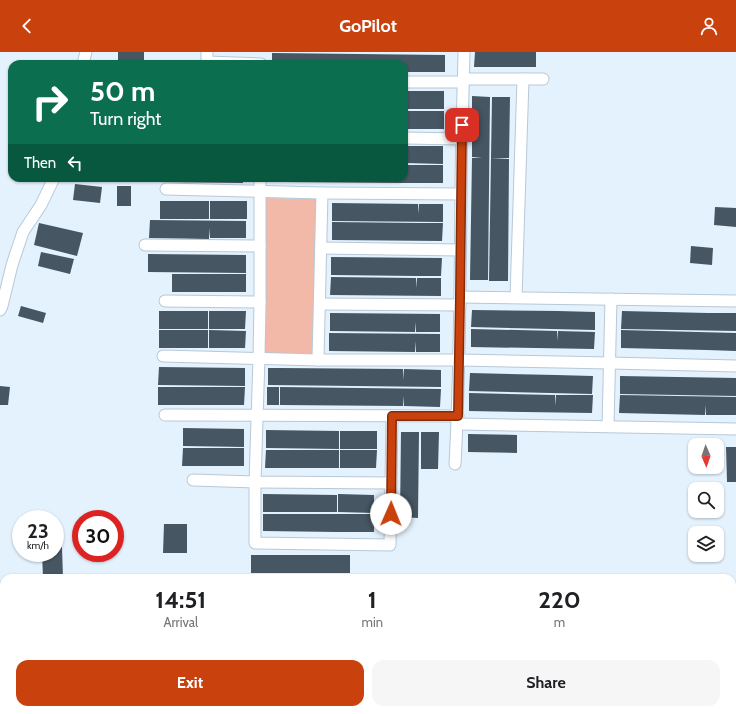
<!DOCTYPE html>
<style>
body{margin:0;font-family:Cabin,sans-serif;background:#f6f6f6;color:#202124;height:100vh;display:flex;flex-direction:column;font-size:15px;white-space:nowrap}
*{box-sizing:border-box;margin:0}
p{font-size:13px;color:#757577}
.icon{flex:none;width:22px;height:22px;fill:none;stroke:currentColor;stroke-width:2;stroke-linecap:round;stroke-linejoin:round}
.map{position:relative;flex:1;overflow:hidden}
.panel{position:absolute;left:0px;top:522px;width:736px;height:140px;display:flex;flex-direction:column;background:#fff;border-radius:12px 12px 0 0;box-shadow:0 1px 3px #0004}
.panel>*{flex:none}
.guide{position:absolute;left:8px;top:8px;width:400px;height:122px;border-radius:12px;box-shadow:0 1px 3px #0004;background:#0b6e4f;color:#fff;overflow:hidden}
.needle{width:26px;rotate:178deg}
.fabs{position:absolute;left:688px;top:386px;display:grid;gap:8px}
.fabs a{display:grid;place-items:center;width:36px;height:36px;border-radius:8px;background:#fff;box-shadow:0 1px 3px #0004;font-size:20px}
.speed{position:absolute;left:12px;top:458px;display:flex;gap:8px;font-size:20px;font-weight:700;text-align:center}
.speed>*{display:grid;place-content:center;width:52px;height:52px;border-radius:50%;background:#fff;box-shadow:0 1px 3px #0004;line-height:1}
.speed small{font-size:10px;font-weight:400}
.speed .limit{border:6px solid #d22;background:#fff;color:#111}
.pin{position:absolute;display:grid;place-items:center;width:34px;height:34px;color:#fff;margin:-17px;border-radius:8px;box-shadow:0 2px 6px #0006}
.me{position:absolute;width:44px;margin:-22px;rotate:1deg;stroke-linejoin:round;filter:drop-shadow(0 0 3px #0008)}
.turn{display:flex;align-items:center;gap:14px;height:84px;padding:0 16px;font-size:18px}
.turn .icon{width:52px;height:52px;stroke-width:2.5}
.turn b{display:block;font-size:28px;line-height:34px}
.then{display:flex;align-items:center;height:38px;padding:0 16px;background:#0003;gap:8px;font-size:15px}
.eta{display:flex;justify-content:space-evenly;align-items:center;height:68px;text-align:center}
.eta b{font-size:24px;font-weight:700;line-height:28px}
.primary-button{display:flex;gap:8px;margin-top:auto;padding:8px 16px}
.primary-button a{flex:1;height:46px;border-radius:12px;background:#c9420e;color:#fff;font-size:16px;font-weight:700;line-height:46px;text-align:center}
.primary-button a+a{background:#f6f6f6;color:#202124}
header{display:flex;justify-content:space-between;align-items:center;height:52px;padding:0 16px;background:#c9420e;color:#fff;font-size:18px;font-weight:700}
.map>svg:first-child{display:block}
.green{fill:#f2b9a8}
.building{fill:#465662}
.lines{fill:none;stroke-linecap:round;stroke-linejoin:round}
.street-casing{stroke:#b7c8d7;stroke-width:13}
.street{stroke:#fff;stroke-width:11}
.route-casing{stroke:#832b09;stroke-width:10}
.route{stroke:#c9420e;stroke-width:7}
</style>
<header><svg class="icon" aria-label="back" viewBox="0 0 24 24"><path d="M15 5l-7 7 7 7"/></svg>GoPilot<svg class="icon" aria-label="person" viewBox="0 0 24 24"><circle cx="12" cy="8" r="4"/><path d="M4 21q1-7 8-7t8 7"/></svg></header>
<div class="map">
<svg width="736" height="662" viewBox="0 0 736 662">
<rect width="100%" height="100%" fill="#e4f2fe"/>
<path class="green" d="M266,146L316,147L314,302H264Z"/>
<g class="building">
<rect x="118" y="0" width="26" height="8"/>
<path d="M475,0H536V15H474Z"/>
<path d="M272,1L445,3V20H404V12H272Z"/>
<path d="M404,39H444V57H407V46L406,57H404Z"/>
<path d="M472,44L490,45L488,228H470L472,106H482L472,105Z"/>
<path d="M492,45H510L509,106H491Z"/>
<path d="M404,59H406L407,69V59H444V77H404Z"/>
<path d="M404,94H443V112L404,111Z"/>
<path d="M491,106L509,107L508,229H489Z"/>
<path d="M404,113H443V131H406V121V131L283,130V126H404Z"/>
<path d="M157,126H243V131L157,130Z"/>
<path d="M270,126H282V130L270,129Z"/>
<path d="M75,132L102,135L100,151L73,148Z"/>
<rect x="117" y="134" width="14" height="20"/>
<rect x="160" y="149" width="49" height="18"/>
<rect x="210" y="149" width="37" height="18"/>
<path d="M332,151L418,152V162L419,152H443V170L332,169Z"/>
<path d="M715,155L736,156V175L714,173Z"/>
<path d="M150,168L246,169V186H210L209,176V187L149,186Z"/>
<path d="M332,170L418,171V181V171H443L442,189L332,188Z"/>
<path d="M39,171L83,181L77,204L34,193Z"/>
<path d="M691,194L713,196L712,213L690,211Z"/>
<path d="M41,200L74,207L70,222L38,214Z"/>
<path d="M148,202L246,203V221L148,220Z"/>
<path d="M331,205L442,206L441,224H417V214V224L331,223Z"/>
<rect x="172" y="222" width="74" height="18"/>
<path d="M331,225L416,226L417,236V226H441V244L330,243Z"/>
<path d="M21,254L46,261L43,271L18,264Z"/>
<path d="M472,258L558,259V270V259L595,260V278L471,275Z"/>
<rect x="159" y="259" width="49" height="18"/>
<path d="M209,259H246L245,277H209Z"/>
<path d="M622,259L708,261V272V261H736V279L621,277Z"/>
<path d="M330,261L440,262V280H416L415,270V280L330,279Z"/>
<path d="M471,277L557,279L558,289V279L595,280L594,297L471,295Z"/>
<rect x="159" y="278" width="49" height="18"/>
<path d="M209,278L246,279L245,296H209Z"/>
<path d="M621,278L736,281V299L707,298V288V298L621,296Z"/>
<path d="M329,281L440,282V300H416L415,289V300L329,299Z"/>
<path d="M159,315L245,316V334L158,333Z"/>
<path d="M268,316H280V327V316L403,317V328L404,317L441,318V335L268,333Z"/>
<path d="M470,321L556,323V334V323L593,324L592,342L469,339Z"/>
<path d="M620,324L736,326V344L620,342Z"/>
<path d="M0,334L10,335L8,353H0Z"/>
<path d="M158,335H245L244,353H158Z"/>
<rect x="267" y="335" width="12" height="18"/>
<path d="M280,335L441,337L440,355L404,354L403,344V354L280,353Z"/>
<path d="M469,341L555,343V354L556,343H593L592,361L469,359Z"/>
<path d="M620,343L736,345V363H706V353L705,363L619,361Z"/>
<path d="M183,376L244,377V395L183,394Z"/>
<path d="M266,378L339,379V397L266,396Z"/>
<rect x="340" y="379" width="37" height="18"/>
<path d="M401,380H419L418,466L400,465Z"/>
<path d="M421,380H439L438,417H421Z"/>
<path d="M468,382L517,383V401L468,400Z"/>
<path d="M726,395H736V430H727Z"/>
<path d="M183,396H244V414H182Z"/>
<path d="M266,398H339V416H265Z"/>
<path d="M340,398H377L376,416H340Z"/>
<path d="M263,442L337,443V460H263Z"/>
<path d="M338,442L374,443V461L338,460Z"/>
<path d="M263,462H337V480L263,479Z"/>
<rect x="337" y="462" width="37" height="18"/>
<path d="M164,472H187V501H163Z"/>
<path d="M62,495L63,526H43L42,501H55V496Z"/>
<rect x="251" y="503" width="99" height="18"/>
<path d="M736,546V565L732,558V549Z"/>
</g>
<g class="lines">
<defs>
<g id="street">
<path d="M207,0V10L261,12"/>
<path d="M83,12L86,0"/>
<path d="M463,27H543"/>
<path d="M404,30H463"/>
<path d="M404,86L461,87"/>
<path d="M260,126V250L259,306L255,430V491L390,493L392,364"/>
<path d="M166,137L322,141L461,142"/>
<path d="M145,193L260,194"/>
<path d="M321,196L460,198"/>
<path d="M460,245L736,249"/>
<path d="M516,245L523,27"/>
<path d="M165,249L260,250"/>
<path d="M320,252L460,253"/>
<path d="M0,258L2,254L12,213L23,180L41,153L54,126"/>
<path d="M163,304L318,308H459L610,311L736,314"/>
<path d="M318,308L322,141"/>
<path d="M165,363L458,364"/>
<path d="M458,372L736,377"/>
<path d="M608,374L611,247"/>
<path d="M455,412C460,322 460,233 461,143C461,95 463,48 464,0"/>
<path d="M193,428L255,430L391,431"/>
</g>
</defs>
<use href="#street" class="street-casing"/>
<use href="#street" class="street"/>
</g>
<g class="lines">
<defs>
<path id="route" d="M391,462L392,364H458L460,245L462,73"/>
</defs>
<use href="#route" class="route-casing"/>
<use href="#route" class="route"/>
</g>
</svg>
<div class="fabs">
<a><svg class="needle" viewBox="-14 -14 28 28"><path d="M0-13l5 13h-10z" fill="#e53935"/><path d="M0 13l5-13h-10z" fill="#757577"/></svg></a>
<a><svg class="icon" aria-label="search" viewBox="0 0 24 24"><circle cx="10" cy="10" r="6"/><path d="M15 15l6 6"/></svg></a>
<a><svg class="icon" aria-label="layers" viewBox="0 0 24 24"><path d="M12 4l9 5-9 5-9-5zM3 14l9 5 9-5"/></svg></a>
</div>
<div class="speed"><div>23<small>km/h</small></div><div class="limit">30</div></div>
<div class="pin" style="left:462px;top:73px;background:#d93025"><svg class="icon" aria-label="arrive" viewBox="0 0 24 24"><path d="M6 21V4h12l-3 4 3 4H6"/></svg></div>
<svg class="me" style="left:391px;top:462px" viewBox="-20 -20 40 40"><circle r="19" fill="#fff"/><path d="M0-13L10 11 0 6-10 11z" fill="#c9420e"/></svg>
<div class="guide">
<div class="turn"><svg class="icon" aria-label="right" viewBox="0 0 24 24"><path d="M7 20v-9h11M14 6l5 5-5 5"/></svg><div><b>50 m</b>Turn right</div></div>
<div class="then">Then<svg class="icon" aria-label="left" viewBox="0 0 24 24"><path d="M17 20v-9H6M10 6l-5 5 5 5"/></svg></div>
</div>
<section class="panel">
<div class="eta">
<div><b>14:51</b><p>Arrival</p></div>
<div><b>1</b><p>min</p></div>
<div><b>220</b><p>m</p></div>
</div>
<div class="primary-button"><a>Exit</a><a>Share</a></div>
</section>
</div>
